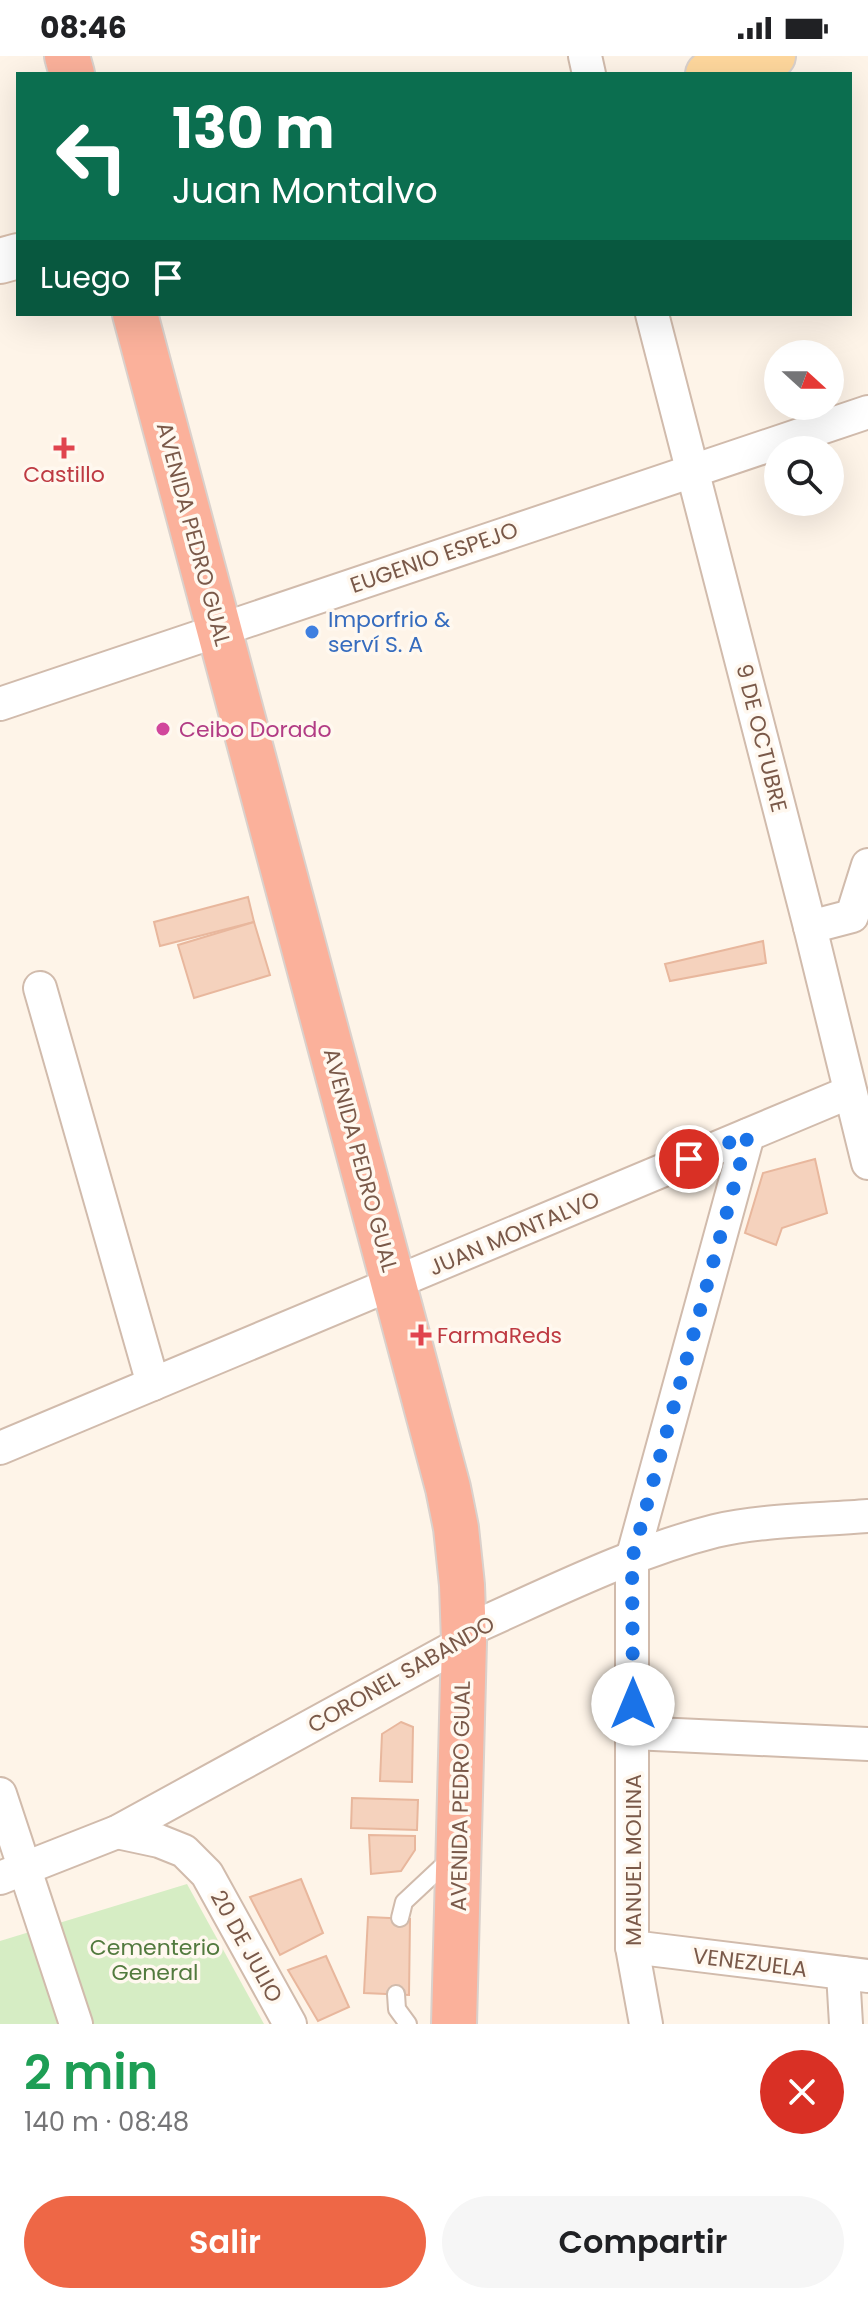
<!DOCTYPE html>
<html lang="es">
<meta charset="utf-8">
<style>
body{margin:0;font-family:Poppins,sans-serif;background:#f6f6f6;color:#202124;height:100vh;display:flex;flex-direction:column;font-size:30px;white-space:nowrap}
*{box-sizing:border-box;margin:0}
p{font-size:26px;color:#757577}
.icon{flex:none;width:44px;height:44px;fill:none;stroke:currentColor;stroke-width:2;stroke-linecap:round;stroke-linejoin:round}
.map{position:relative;height:1968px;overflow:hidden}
.sheet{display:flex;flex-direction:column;background:#fff;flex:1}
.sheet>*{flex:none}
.banner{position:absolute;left:16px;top:16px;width:836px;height:244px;border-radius:0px;box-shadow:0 8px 32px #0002;background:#0b6e4f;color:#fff;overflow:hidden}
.needle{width:52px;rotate:111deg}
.buttons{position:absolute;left:764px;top:284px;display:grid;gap:16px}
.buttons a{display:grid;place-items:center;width:80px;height:80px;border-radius:50%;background:#fff;box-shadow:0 8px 32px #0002;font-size:40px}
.pin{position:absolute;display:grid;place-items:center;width:68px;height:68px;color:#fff;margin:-34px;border:4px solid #fff;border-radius:50%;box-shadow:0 2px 8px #0007}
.me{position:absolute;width:88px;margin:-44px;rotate:0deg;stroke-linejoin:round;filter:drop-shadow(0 0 6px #0008)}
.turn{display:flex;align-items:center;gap:28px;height:168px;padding:0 24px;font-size:36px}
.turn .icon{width:104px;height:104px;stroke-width:2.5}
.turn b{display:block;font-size:56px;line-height:68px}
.then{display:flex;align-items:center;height:76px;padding:0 24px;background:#0003;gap:16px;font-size:30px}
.round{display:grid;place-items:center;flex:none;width:84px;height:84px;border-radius:42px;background:#f6f6f6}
.overview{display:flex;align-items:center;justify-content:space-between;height:136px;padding:0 24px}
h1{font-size:48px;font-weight:600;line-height:60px;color:#1e9e55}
.primary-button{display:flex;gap:16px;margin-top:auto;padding:16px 24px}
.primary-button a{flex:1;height:92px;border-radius:48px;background:#ee6746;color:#fff;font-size:32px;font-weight:600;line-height:92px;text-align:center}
.primary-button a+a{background:#f6f6f6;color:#202124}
.status{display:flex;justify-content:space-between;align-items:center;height:56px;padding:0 40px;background:#fff;direction:ltr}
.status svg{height:22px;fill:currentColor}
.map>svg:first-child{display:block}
.green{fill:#d6edc4}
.building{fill:#f5d2bd;stroke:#e8b79d;stroke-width:2}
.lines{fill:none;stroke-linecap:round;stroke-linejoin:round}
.lane-casing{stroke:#d1bbac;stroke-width:20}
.street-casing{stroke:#d1bbac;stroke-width:36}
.secondary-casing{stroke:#d7bdab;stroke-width:48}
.primary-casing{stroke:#dad1cc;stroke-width:48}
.highway-casing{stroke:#dad1cc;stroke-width:48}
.lane{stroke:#fff;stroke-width:16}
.street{stroke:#fff;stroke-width:32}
.secondary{stroke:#fff;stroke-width:44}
.primary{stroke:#ffd89d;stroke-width:44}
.highway{stroke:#fbb19b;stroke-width:44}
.route{stroke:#1a73e8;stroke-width:14;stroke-dasharray:0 25.2}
.health-dot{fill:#e0444e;stroke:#fff8ef;stroke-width:3}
.shop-dot{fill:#3f7fe0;stroke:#fff8ef;stroke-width:3}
.hotel-dot{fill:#d1479c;stroke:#fff8ef;stroke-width:3}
.labels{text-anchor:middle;stroke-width:7;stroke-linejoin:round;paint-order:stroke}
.health-label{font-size:22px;fill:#be3a42;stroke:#fff8ef}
.street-label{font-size:22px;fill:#7a5949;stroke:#fff8ef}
.shop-label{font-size:22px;fill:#366cbe;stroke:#fff8ef;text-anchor:start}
.hotel-label{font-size:22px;fill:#b23c85;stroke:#fff8ef;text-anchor:start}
.park-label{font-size:22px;fill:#527a3e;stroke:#fff8ef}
</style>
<div class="status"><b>08:46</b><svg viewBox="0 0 49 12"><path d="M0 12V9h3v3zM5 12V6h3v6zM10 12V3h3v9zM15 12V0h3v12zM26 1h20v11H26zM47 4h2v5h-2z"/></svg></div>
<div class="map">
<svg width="868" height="1968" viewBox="0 0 868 1968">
<rect width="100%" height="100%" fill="#fef4e8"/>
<path class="green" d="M187,1828L264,1968H0V1885Z"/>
<g class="building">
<path d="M248,841L254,866L160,890L154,866Z"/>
<path d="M254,866L270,919L194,942L178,889Z"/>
<path d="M763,885L766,907L670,925L665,908Z"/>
<path d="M815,1103L827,1157L782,1172L776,1189L745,1177L763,1117Z"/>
<path d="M401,1666L413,1671L412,1726L380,1725L382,1678Z"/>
<path d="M352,1742L418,1744L417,1774L351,1772Z"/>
<path d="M369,1779L415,1780V1794L401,1815L371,1818Z"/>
<path d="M301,1823L323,1877L280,1899L250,1841Z"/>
<path d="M368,1861L410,1863L409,1939L364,1937Z"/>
<path d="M326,1900L349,1951L318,1965L288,1914Z"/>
</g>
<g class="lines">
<defs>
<g id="lane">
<path d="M400,1862L404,1846L450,1803"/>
<path d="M396,1938L397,1953L408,1968"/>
</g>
<g id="street">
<path d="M585,0L589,18"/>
<path d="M652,258L810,871L868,1107"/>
<path d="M0,648L868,356"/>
<path d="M810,871L852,860L868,809"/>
<path d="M40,932L153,1328"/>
<path d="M0,1392L850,1036"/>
<path d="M633,1677L868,1688"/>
<path d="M0,1738L76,1968"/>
<path d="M117,1776L159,1785L184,1795L207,1818L290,1968"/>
<path d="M0,1822L117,1776L464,1586L463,1576C545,1540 628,1497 715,1475C760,1464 820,1464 868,1460"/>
<path d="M632,1891L868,1920"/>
<path d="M843,1917L846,1968"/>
<path d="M646,1968L632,1891V1503L748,1079"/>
</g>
<path id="secondary" d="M0,205L18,200"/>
<path id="primary" d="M708,18L773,0"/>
<g id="highway">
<path d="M67,0L72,18"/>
<path d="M135,258L448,1432L456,1472L462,1529L464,1586L454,1968"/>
</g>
</defs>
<use href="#lane" class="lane-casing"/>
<use href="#street" class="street-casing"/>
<use href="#secondary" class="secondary-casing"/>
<use href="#primary" class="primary-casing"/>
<use href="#highway" class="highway-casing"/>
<use href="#lane" class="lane"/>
<use href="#street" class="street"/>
<use href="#secondary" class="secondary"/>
<use href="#primary" class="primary"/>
<use href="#highway" class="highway"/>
</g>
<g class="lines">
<path class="route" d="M633,1648L632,1503L748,1079L689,1103"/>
</g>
<g class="health-dot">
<path d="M60 380h8v8h8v8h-8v8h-8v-8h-8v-8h8z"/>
<path d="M417 1267h8v8h8v8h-8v8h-8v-8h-8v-8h8z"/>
</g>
<circle class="shop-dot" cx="312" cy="576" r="8"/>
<circle class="hotel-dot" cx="163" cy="673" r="8"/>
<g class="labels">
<g class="health-label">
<text x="64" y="426">Castillo</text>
<text x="437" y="1287" text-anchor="start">FarmaReds</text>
</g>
<g class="street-label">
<text transform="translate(194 478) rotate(75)" y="8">AVENIDA PEDRO GUAL</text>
<text transform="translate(434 501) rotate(-19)" y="8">EUGENIO ESPEJO</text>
<text transform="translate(762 682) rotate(76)" y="8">9 DE OCTUBRE</text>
<text transform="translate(361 1104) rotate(75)" y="8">AVENIDA PEDRO GUAL</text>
<text transform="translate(514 1177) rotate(-23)" y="8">JUAN MONTALVO</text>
<text transform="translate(401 1618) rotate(-30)" y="8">CORONEL SABANDO</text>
<text transform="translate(460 1740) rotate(-89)" y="8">AVENIDA PEDRO GUAL</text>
<text transform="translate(633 1804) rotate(-90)" y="8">MANUEL MOLINA</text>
<text transform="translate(247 1890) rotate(61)" y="8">20 DE JULIO</text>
<text transform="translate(750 1906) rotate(7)" y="8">VENEZUELA</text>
</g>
<g class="shop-label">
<text x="328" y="571">Imporfrio &amp;<tspan x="328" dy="25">serví S. A</tspan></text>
</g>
<g class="hotel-label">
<text x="179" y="681">Ceibo Dorado</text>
</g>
<g class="park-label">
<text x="155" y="1899">Cementerio<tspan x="155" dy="25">General</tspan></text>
</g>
</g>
</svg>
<div class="buttons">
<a><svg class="needle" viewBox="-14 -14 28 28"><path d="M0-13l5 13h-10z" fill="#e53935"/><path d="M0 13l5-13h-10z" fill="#757577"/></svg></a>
<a><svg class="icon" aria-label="search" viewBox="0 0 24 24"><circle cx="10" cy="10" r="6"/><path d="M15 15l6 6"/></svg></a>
</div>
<div class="pin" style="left:689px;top:1103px;background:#d93025"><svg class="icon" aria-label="arrive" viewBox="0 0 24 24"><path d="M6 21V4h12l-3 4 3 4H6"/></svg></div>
<svg class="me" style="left:633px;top:1648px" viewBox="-20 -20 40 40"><circle r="19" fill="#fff"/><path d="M0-13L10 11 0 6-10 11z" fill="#1a73e8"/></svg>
<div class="banner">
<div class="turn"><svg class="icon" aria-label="left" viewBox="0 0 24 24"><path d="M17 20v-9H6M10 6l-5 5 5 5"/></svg><div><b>130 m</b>Juan Montalvo</div></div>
<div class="then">Luego<svg class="icon" aria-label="arrive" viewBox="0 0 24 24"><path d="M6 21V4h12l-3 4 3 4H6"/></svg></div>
</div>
</div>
<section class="sheet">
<div class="overview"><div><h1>2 min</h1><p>140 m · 08:48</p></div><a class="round" style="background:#d93025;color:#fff"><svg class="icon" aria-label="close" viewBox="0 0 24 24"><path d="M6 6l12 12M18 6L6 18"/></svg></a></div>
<div class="primary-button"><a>Salir</a><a>Compartir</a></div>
</section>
